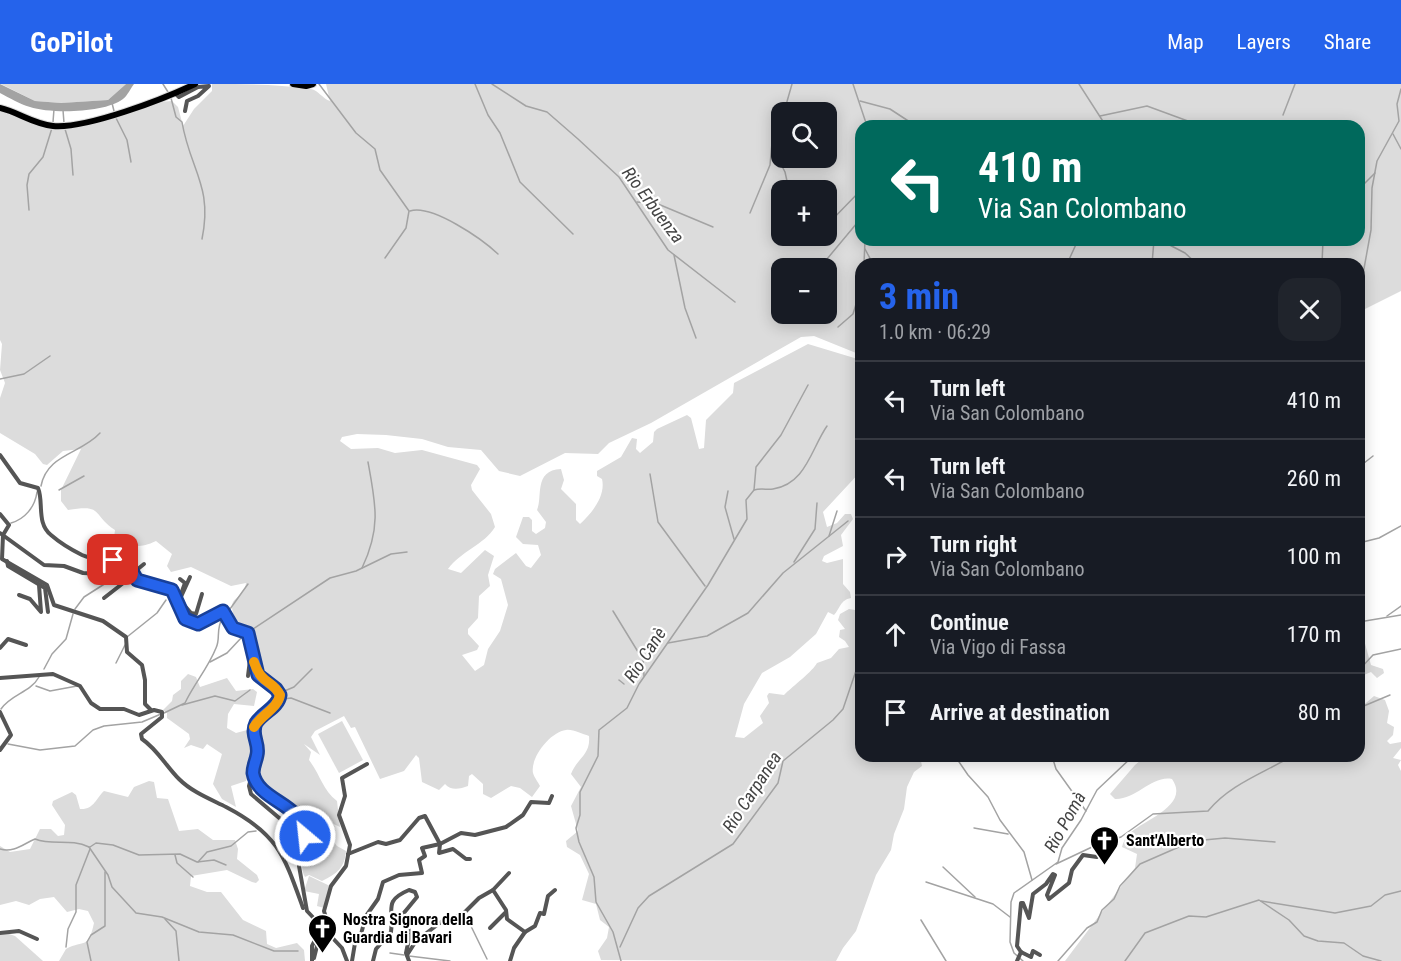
<!DOCTYPE html>
<meta charset="utf-8">
<style>
body{margin:0;font-family:"Roboto Condensed",sans-serif;background:#20242c;color:#f1f3f6;height:100vh;display:flex;flex-direction:column;font-size:22px;white-space:nowrap}
*{box-sizing:border-box;margin:0}
p{font-size:20px;color:#9ea1a6}
.icon{flex:none;width:33px;height:33px;fill:none;stroke:currentColor;stroke-width:2;stroke-linecap:round;stroke-linejoin:round}
.map{position:relative;flex:1;overflow:hidden}
.drawer{position:absolute;left:855px;top:174px;width:510px;height:504px;display:flex;flex-direction:column;background:#171b24;border-radius:18px;box-shadow:0 3px 15px #0003}
.drawer>*{flex:none}
.guide{position:absolute;left:855px;top:36px;width:510px;height:126px;border-radius:18px;box-shadow:0 3px 15px #0003;background:#00695c;color:#fff;overflow:hidden}
.controls{position:absolute;left:771px;top:18px;display:grid;gap:12px}
.controls a{display:grid;place-items:center;width:66px;height:66px;border-radius:12px;background:#171b24;box-shadow:0 3px 15px #0003;font-size:30px}
.pin{position:absolute;display:grid;place-items:center;width:51px;height:51px;color:#fff;margin:-26px;border-radius:12px;box-shadow:0 3px 9px #0006}
.me{position:absolute;width:66px;margin:-33px;rotate:332deg;stroke-linejoin:round;filter:drop-shadow(0 0 4px #0008)}
.turn{display:flex;align-items:center;gap:21px;height:126px;padding:0 24px;font-size:27px}
.turn .icon{width:78px;height:78px;stroke-width:2.5}
.turn b{display:block;font-size:42px;line-height:51px}
.round{display:grid;place-items:center;flex:none;width:63px;height:63px;border-radius:18px;background:#20242c}
.head{display:flex;align-items:center;justify-content:space-between;height:102px;padding:0 24px}
h1{font-size:36px;font-weight:700;line-height:45px;color:#2563eb}
ul{padding:0;list-style:none}
li{display:flex;align-items:center;gap:18px;height:78px;padding:0 24px;border-top:2px solid #363941}
li div{flex:1}
li b{display:block;font-size:22px}
li em{font-style:normal}
header{display:flex;align-items:center;gap:36px;box-sizing:border-box;height:84px;padding:0 30px;background:#2563eb;color:#fff}
header strong{font-size:28px}
nav{display:flex;gap:33px;margin-inline-start:auto;font-size:21px}
.map>svg:first-child{display:block}
.green{fill:#dcdcdc;fill-rule:evenodd}
.water{fill:#a3a3a3}
.lines{fill:none;stroke-linecap:round;stroke-linejoin:round}
.stream{stroke:#a3a3a3;stroke-width:1.5}
.major-casing{stroke:#dbdbdb;stroke-width:8}
.minor{stroke:#555;stroke-width:4}
.major{stroke:#000;stroke-width:6}
.route-casing{stroke:#184099;stroke-width:15}
.route{stroke:#2563eb;stroke-width:10}
.slow{stroke:#f59e0b;stroke-width:10}
.labels{text-anchor:middle;stroke-width:4.5;stroke-linejoin:round;paint-order:stroke}
.poi-label{font-size:16px;font-weight:bold;fill:#000;stroke:#fff;text-anchor:start}
.water-label{font-size:18px;font-style:italic;fill:#444;stroke:#fff}
</style>
<header>
<strong>GoPilot</strong>
<nav><a>Map</a><a>Layers</a><a>Share</a></nav>
</header>
<div class="map">
<svg width="1401" height="877" viewBox="0 0 1401 877">
<rect width="100%" height="100%" fill="#fff"/>
<g class="green">
<path d="M1,0H126L108,16L61,19L35,17Z"/>
<path d="M212,0C246,0 277,0 311,5C318,6 323,15 330,17L326,0H1401V207L1359,228V180H861V271L814,252L801,253L651,339L609,359L598,370L565,369L520,392L499,387L481,366L448,363L422,355L386,351L357,350L342,353L340,357L351,365L378,364L395,369L422,366L477,381L480,385L471,401L472,406L491,430L495,443C484,461 461,467 448,485L461,489L485,466L494,472L488,491L490,502L479,512L478,534L468,545V550L479,562L477,566L462,571L475,587L484,581L488,565L500,547L508,521L501,495L493,490L495,485L516,469L526,482L531,484L541,471L538,461L523,460L516,453L523,433H529L532,436V447L536,450L545,444L546,438L537,426C543,414 533,386 561,385L564,396L561,405L576,420V436L580,440C592,429 606,412 602,395L597,392V387L621,373L632,354L637,355L636,365L640,369L653,358L654,348L657,345L687,331L691,334L699,365L704,364L706,336L733,309L734,299L808,260L861,276V387L823,428L827,443L837,439L845,430H851L853,435L841,451L843,462L824,472L822,477L827,479L843,475V500L850,508L851,514C840,516 840,525 834,531L828,528L816,550L790,573L762,589L744,620L735,653L744,654L763,639L760,632L769,619L767,612L769,609L784,611C793,602 813,587 817,579L831,574L839,565L849,563L845,557L839,553L840,546L845,545L838,536L840,530L849,525L861,527V672H920L922,682L914,688L907,703L904,725L894,750L891,766L876,791L856,847L843,864L836,877L601,876L598,867L607,854L609,843L600,836L596,820L582,816L589,790L580,771L567,763L566,757L578,747L571,722L581,703L571,690C577,674 591,671 589,652C582,650 573,645 566,646C550,648 530,674 533,689C534,693 538,698 540,702L532,713L520,704L511,702L491,714L483,710V700L472,690L469,692L468,702C460,705 451,707 445,700L439,706L422,698L419,674L416,671L404,687L380,695L355,643L351,644L344,632L315,647L311,653L320,671L304,660L311,668L309,676C321,692 322,705 337,717L340,743L325,736L321,738L320,742L337,762L346,767C345,783 337,790 322,797L309,791L305,793C296,777 311,759 306,743C299,719 266,715 257,694C253,684 260,676 260,666C259,659 256,651 256,643L282,615C281,600 267,597 260,586C253,573 255,558 249,545L236,538C224,508 243,520 246,499L231,502L191,483L171,488L167,482L172,470L156,457C140,465 133,460 117,466L113,462L115,446C91,430 104,420 68,426L61,417V406L81,365L63,367L47,381L43,380L35,370L0,349V314L5,299L0,286L2,260L0,256V27L49,45H71L159,18L172,17L178,23L183,42L194,25L212,7ZM782,28H826V74H782ZM861,42H1359V156H861ZM782,106H826V152H782ZM782,184H826V230H782Z"/>
<path d="M1360,555L1364,556L1371,581L1383,585L1384,589L1377,594L1371,588L1359,593Z"/>
<path d="M188,590L196,593L200,603L227,594L236,607L253,605L257,608L254,622L234,620L228,630L227,644L236,649L251,645L255,671L246,697L231,702L236,723L222,715L213,700L222,670L207,660L203,665L191,661L184,664L190,655L189,650L167,634V629L163,626L172,617L173,611L181,605V597Z"/>
<path d="M1374,612L1385,616L1389,627L1387,639L1394,643L1393,651L1387,657L1390,660L1401,658V664L1393,674L1401,676L1398,681L1401,687V877H1065L1135,784L1137,770L1122,763C1123,759 1125,754 1128,751C1142,736 1191,722 1172,695C1152,691 1136,716 1115,715L1110,710L1135,681L1146,672H1359V625Z"/>
<path d="M342,637L363,676L339,689L318,650Z"/>
<path d="M149,697L154,698L157,714L168,715L179,747L198,745L213,756H235L238,765L237,775L257,791L259,796L256,799L252,798L227,786L191,792L190,802L207,808H221L243,836L266,847L267,860L276,864L297,859L304,866L305,877H59L66,865C85,855 88,866 94,839L88,827L79,825L67,828L54,813L40,815L29,821L16,817L0,821V762L10,768L30,765L40,745H51L58,752L64,751L65,741L52,721L53,717L72,708L76,711L80,725C94,726 96,714 104,707L128,713L134,703Z"/>
<path d="M309,792L330,802L324,824L317,822L319,810L304,807Z"/>
<path d="M0,847L15,852L43,877H0Z"/>
</g>
<path class="water" d="M0,0L35,17L61,19L108,16L126,0H134C130,5 128,11 123,15C105,29 51,30 30,23C19,20 10,14 0,9Z"/>
<g class="lines">
<g class="stream">
<path d="M163,0L168,8"/>
<path d="M319,0L356,49L375,65L380,86L409,127L406,144L385,174"/>
<path d="M475,0L488,31L500,49L520,98L573,150"/>
<path d="M492,0L526,22L547,28L578,55L619,93L668,166L735,218"/>
<path d="M853,0L867,42"/>
<path d="M1079,0L1106,42"/>
<path d="M171,14L176,33L182,38C190,86 213,102 202,155"/>
<path d="M860,17L890,25L916,42"/>
<path d="M112,19L114,27"/>
<path d="M63,26L64,39"/>
<path d="M784,28L792,0"/>
<path d="M1283,31L1295,0"/>
<path d="M1100,32L1147,22L1196,40"/>
<path d="M116,34L127,56L131,78"/>
<path d="M53,38L54,25"/>
<path d="M65,45L71,65L73,91"/>
<path d="M1393,50L1401,65"/>
<path d="M772,63L785,88L789,106"/>
<path d="M1359,105L1375,89"/>
<path d="M637,118L658,120L713,143"/>
<path d="M29,126L27,101L29,90L43,73L52,44"/>
<path d="M410,127C432,120 482,155 498,170"/>
<path d="M750,129L770,81L772,59L782,38"/>
<path d="M826,142L861,106"/>
<path d="M1160,156L1185,169L1197,180"/>
<path d="M865,165L873,180"/>
<path d="M674,171L685,224L696,254"/>
<path d="M827,175L857,139L861,127"/>
<path d="M864,180L865,156"/>
<path d="M1067,180L1078,156"/>
<path d="M1152,180L1154,156"/>
<path d="M1322,180L1323,156"/>
<path d="M1359,212L1371,146L1372,104L1377,77L1399,37L1397,20L1401,5"/>
<path d="M838,243L853,230L861,204"/>
<path d="M0,295L24,290L50,272"/>
<path d="M1359,383L1373,372"/>
<path d="M650,390L658,438L705,502"/>
<path d="M41,402C47,370 81,370 100,349"/>
<path d="M59,406L84,392"/>
<path d="M754,406C761,404 767,406 773,405C806,400 811,365 827,342"/>
<path d="M728,407L725,423L734,455"/>
<path d="M1359,415L1362,414"/>
<path d="M11,439C25,435 35,423 37,408"/>
<path d="M829,452L837,427"/>
<path d="M1359,459L1379,454L1401,442"/>
<path d="M794,478L815,445L817,419"/>
<path d="M362,484C381,444 376,421 368,378"/>
<path d="M121,489L133,477"/>
<path d="M75,525L84,513L117,492"/>
<path d="M230,525L248,500"/>
<path d="M613,527L643,576L644,592"/>
<path d="M1387,532L1401,522"/>
<path d="M1359,538L1401,531"/>
<path d="M250,547L330,494L356,487L391,470L407,468"/>
<path d="M127,553L157,529L166,516"/>
<path d="M668,559L707,552L748,529L783,489L848,437"/>
<path d="M210,578L227,569L242,553"/>
<path d="M116,579L125,561"/>
<path d="M44,585L52,570L66,555L73,530"/>
<path d="M1359,586L1373,571L1401,565"/>
<path d="M619,596L624,600"/>
<path d="M36,602L50,607L77,602"/>
<path d="M282,608L294,603L312,585"/>
<path d="M283,615L291,614L330,629"/>
<path d="M182,621L215,612L235,617L250,606"/>
<path d="M1359,624L1390,611"/>
<path d="M1,625C11,610 30,609 39,593"/>
<path d="M164,629L185,619C194,600 208,584 216,564C221,554 215,547 223,532"/>
<path d="M8,660L40,666L75,662L93,646L104,642L142,638L161,630"/>
<path d="M955,672L968,691L988,713L1000,736L1024,768L1032,796"/>
<path d="M1052,672L1056,685L1086,727"/>
<path d="M974,744L1008,750"/>
<path d="M89,763L108,791L112,803L136,829L162,833L199,848L233,851L274,867H298"/>
<path d="M90,763L96,759L113,761L139,771L180,770L197,778L214,776L226,781"/>
<path d="M0,765C14,769 23,760 35,755C53,762 70,754 89,763"/>
<path d="M175,771L177,779L193,793"/>
<path d="M198,778L207,768L231,762L248,748L256,747"/>
<path d="M1056,780L1092,763L1121,753L1153,730L1208,727C1230,700 1264,689 1292,672"/>
<path d="M943,783L975,813"/>
<path d="M926,798L993,820L1010,833"/>
<path d="M1261,817L1335,829L1371,822L1385,811L1401,807"/>
<path d="M467,834L487,875"/>
<path d="M165,835L176,847L179,877"/>
<path d="M921,836L946,877"/>
<path d="M66,863L68,845L76,828V801L90,765"/>
<path d="M620,863L638,824L649,812L733,760L778,699L783,677L833,636L843,625L861,572"/>
<path d="M390,869L404,871"/>
<path d="M409,872L450,877"/>
<path d="M91,877L87,858L91,851L105,842V788"/>
<path d="M621,877L613,848L596,818L594,793L579,758L576,744L580,731V708L598,672L599,646L627,624L639,600L708,501L747,435L746,416L754,406L756,383L781,351L808,301"/>
<path d="M1023,877L1014,869L1010,858L1011,818L1014,809L1058,778L1062,764L1081,736L1097,706L1133,672"/>
<path d="M1058,877L1087,844L1097,838L1102,826L1114,815L1120,802L1140,780L1188,759L1204,756L1225,754L1275,758"/>
<path d="M1125,877L1145,849L1189,832L1206,833L1259,816L1289,836L1304,852L1318,857L1344,859L1363,872L1381,877"/>
</g>
<defs>
<g id="major">
<path d="M293,0L306,2L313,0"/>
<path d="M0,24C18,28 33,40 53,42C86,45 164,15 195,0"/>
</g>
</defs>
<use href="#major" class="major-casing"/>
<g class="minor">
<path d="M175,9L179,13L198,3L209,2L198,12L187,17L185,27"/>
<path d="M0,371L20,399L38,404C44,418 36,439 51,451C59,458 72,466 82,471C104,481 123,469 137,495"/>
<path d="M0,430L9,441L3,451L2,475L47,501L54,521L103,537L126,553L127,568L142,581L145,596V620L151,626"/>
<path d="M0,449L44,481L64,482L83,489L123,491L143,499L170,504L176,511L185,535L198,540L223,527L233,544L248,549L258,591L276,605L280,611L276,620L262,631L253,646L258,670L253,685L255,694L261,704L301,735L305,752L299,782L307,827L342,864L347,877"/>
<path d="M7,477L8,482L45,504L48,528"/>
<path d="M133,489L144,480"/>
<path d="M19,511L30,515L41,528L39,501"/>
<path d="M176,511L181,510L185,499L180,495"/>
<path d="M177,513L191,529L196,530L202,510"/>
<path d="M104,514L131,493"/>
<path d="M180,515L190,493"/>
<path d="M0,564L8,555L26,561"/>
<path d="M248,592L251,568"/>
<path d="M0,594L53,590L80,602L91,619L100,625H124L139,631L154,626L162,628V633L141,650L142,655C157,665 166,682 179,695C192,708 210,715 226,723C278,750 284,771 303,824"/>
<path d="M0,628L11,651L0,666"/>
<path d="M253,686L249,702L251,710L291,744L284,760V772"/>
<path d="M348,770L378,758L386,760L400,756L419,734L425,732L440,760L439,769L453,765L466,775H470"/>
<path d="M509,789L493,806L506,826L507,835L525,848L535,842L540,829L544,830L548,812L555,806"/>
<path d="M490,844L505,829"/>
<path d="M0,849L19,847L37,855"/>
<path d="M331,851L324,827L331,802L346,782L350,761L339,731L345,712L342,694L367,680"/>
<path d="M1021,868L1017,862L1021,819H1023L1029,834L1033,810L1046,800L1053,790L1055,791L1047,811L1049,815L1069,799L1072,786L1083,771L1097,773"/>
<path d="M1021,868L1031,873L1033,867L1040,871"/>
<path d="M407,871L416,857L445,835L462,831L479,814L493,806"/>
<path d="M314,874L318,858L328,848"/>
<path d="M312,877V862L321,844"/>
<path d="M352,877L355,859L361,850L366,832L378,815L383,798L399,791L422,789L419,776L425,772L422,764L440,760L461,749L475,751L506,743L523,731L531,718L549,719L552,712"/>
<path d="M373,877L376,865L391,848C394,825 383,817 409,806L415,808L417,813L403,830L410,850L406,869L409,877"/>
<path d="M510,877L514,864L525,848"/>
<path d="M1017,877L1021,868"/>
</g>
<use href="#major" class="major"/>
</g>
<g class="lines">
<defs>
<path id="route" d="M113,476L129,482L137,496L172,506L185,535L198,540L223,527L233,544L248,549L258,591L276,605L280,611C278,624 263,628 256,639C250,651 260,659 257,671C256,677 253,682 253,689C258,718 304,719 305,752"/>
</defs>
<use href="#route" class="route-casing"/>
<use href="#route" class="route"/>
<path class="slow" d="M254,643C261,631 278,624 280,611C272,595 262,602 254,578"/>
</g>
<defs>
<symbol id="church-pin" viewBox="-11 -11 22 30"><path d="M0 17L-7.5 6A9.5 9.5 0 1 1 7.5 6Z" fill="#000" stroke="#fff"/><path d="M-1.2-6h2.4v3.5h3.3v2.4h-3.3V6h-2.4V-.1h-3.3v-2.4h3.3Z" fill="#fff"/></symbol>
</defs>
<g fill-rule="evenodd">
<use href="#church-pin" x="1088" y="740" width="33" height="45"/>
<use href="#church-pin" x="306" y="828" width="33" height="45"/>
</g>
<g class="labels">
<g class="poi-label">
<text x="1126" y="762">Sant'Alberto</text>
<text x="343" y="841">Nostra Signora della<tspan x="343" dy="18">Guardia di Bavari</tspan></text>
</g>
<g class="water-label">
<text transform="translate(653 121) rotate(53)" y="6">Rio Erbuenza</text>
<text transform="translate(645 571) rotate(-57)" y="6">Rio Canè</text>
<text transform="translate(752 708) rotate(-57)" y="6">Rio Carpanea</text>
<text transform="translate(1065 738) rotate(-61)" y="6">Rio Pomà</text>
</g>
</g>
</svg>
<div class="controls">
<a><svg class="icon" aria-label="search" viewBox="0 0 24 24"><circle cx="10" cy="10" r="6"/><path d="M15 15l6 6"/></svg></a>
<a>+</a>
<a>−</a>
</div>
<div class="pin" style="left:113px;top:476px;background:#d93025"><svg class="icon" aria-label="arrive" viewBox="0 0 24 24"><path d="M6 21V4h12l-3 4 3 4H6"/></svg></div>
<svg class="me" style="left:305px;top:752px" viewBox="-20 -20 40 40"><circle r="17" fill="#2563eb" stroke="#fff" stroke-width="3"/><path d="M0-11L8 9 0 5-8 9z" fill="#fff"/></svg>
<div class="guide">
<div class="turn"><svg class="icon" aria-label="left" viewBox="0 0 24 24"><path d="M17 20v-9H6M10 6l-5 5 5 5"/></svg><div><b>410 m</b>Via San Colombano</div></div>
</div>
<section class="drawer">
<div class="head"><div><h1>3 min</h1><p>1.0 km · 06:29</p></div><a class="round"><svg class="icon" aria-label="close" viewBox="0 0 24 24"><path d="M6 6l12 12M18 6L6 18"/></svg></a></div>
<ul>
<li><svg class="icon" aria-label="left" viewBox="0 0 24 24"><path d="M17 20v-9H6M10 6l-5 5 5 5"/></svg><div><b>Turn left</b><p>Via San Colombano</p></div><em>410 m</em></li>
<li><svg class="icon" aria-label="left" viewBox="0 0 24 24"><path d="M17 20v-9H6M10 6l-5 5 5 5"/></svg><div><b>Turn left</b><p>Via San Colombano</p></div><em>260 m</em></li>
<li><svg class="icon" aria-label="right" viewBox="0 0 24 24"><path d="M7 20v-9h11M14 6l5 5-5 5"/></svg><div><b>Turn right</b><p>Via San Colombano</p></div><em>100 m</em></li>
<li><svg class="icon" aria-label="ahead" viewBox="0 0 24 24"><path d="M12 20V5M6 11l6-6 6 6"/></svg><div><b>Continue</b><p>Via Vigo di Fassa</p></div><em>170 m</em></li>
<li><svg class="icon" aria-label="arrive" viewBox="0 0 24 24"><path d="M6 21V4h12l-3 4 3 4H6"/></svg><div><b>Arrive at destination</b></div><em>80 m</em></li>
</ul>
</section>
</div>
